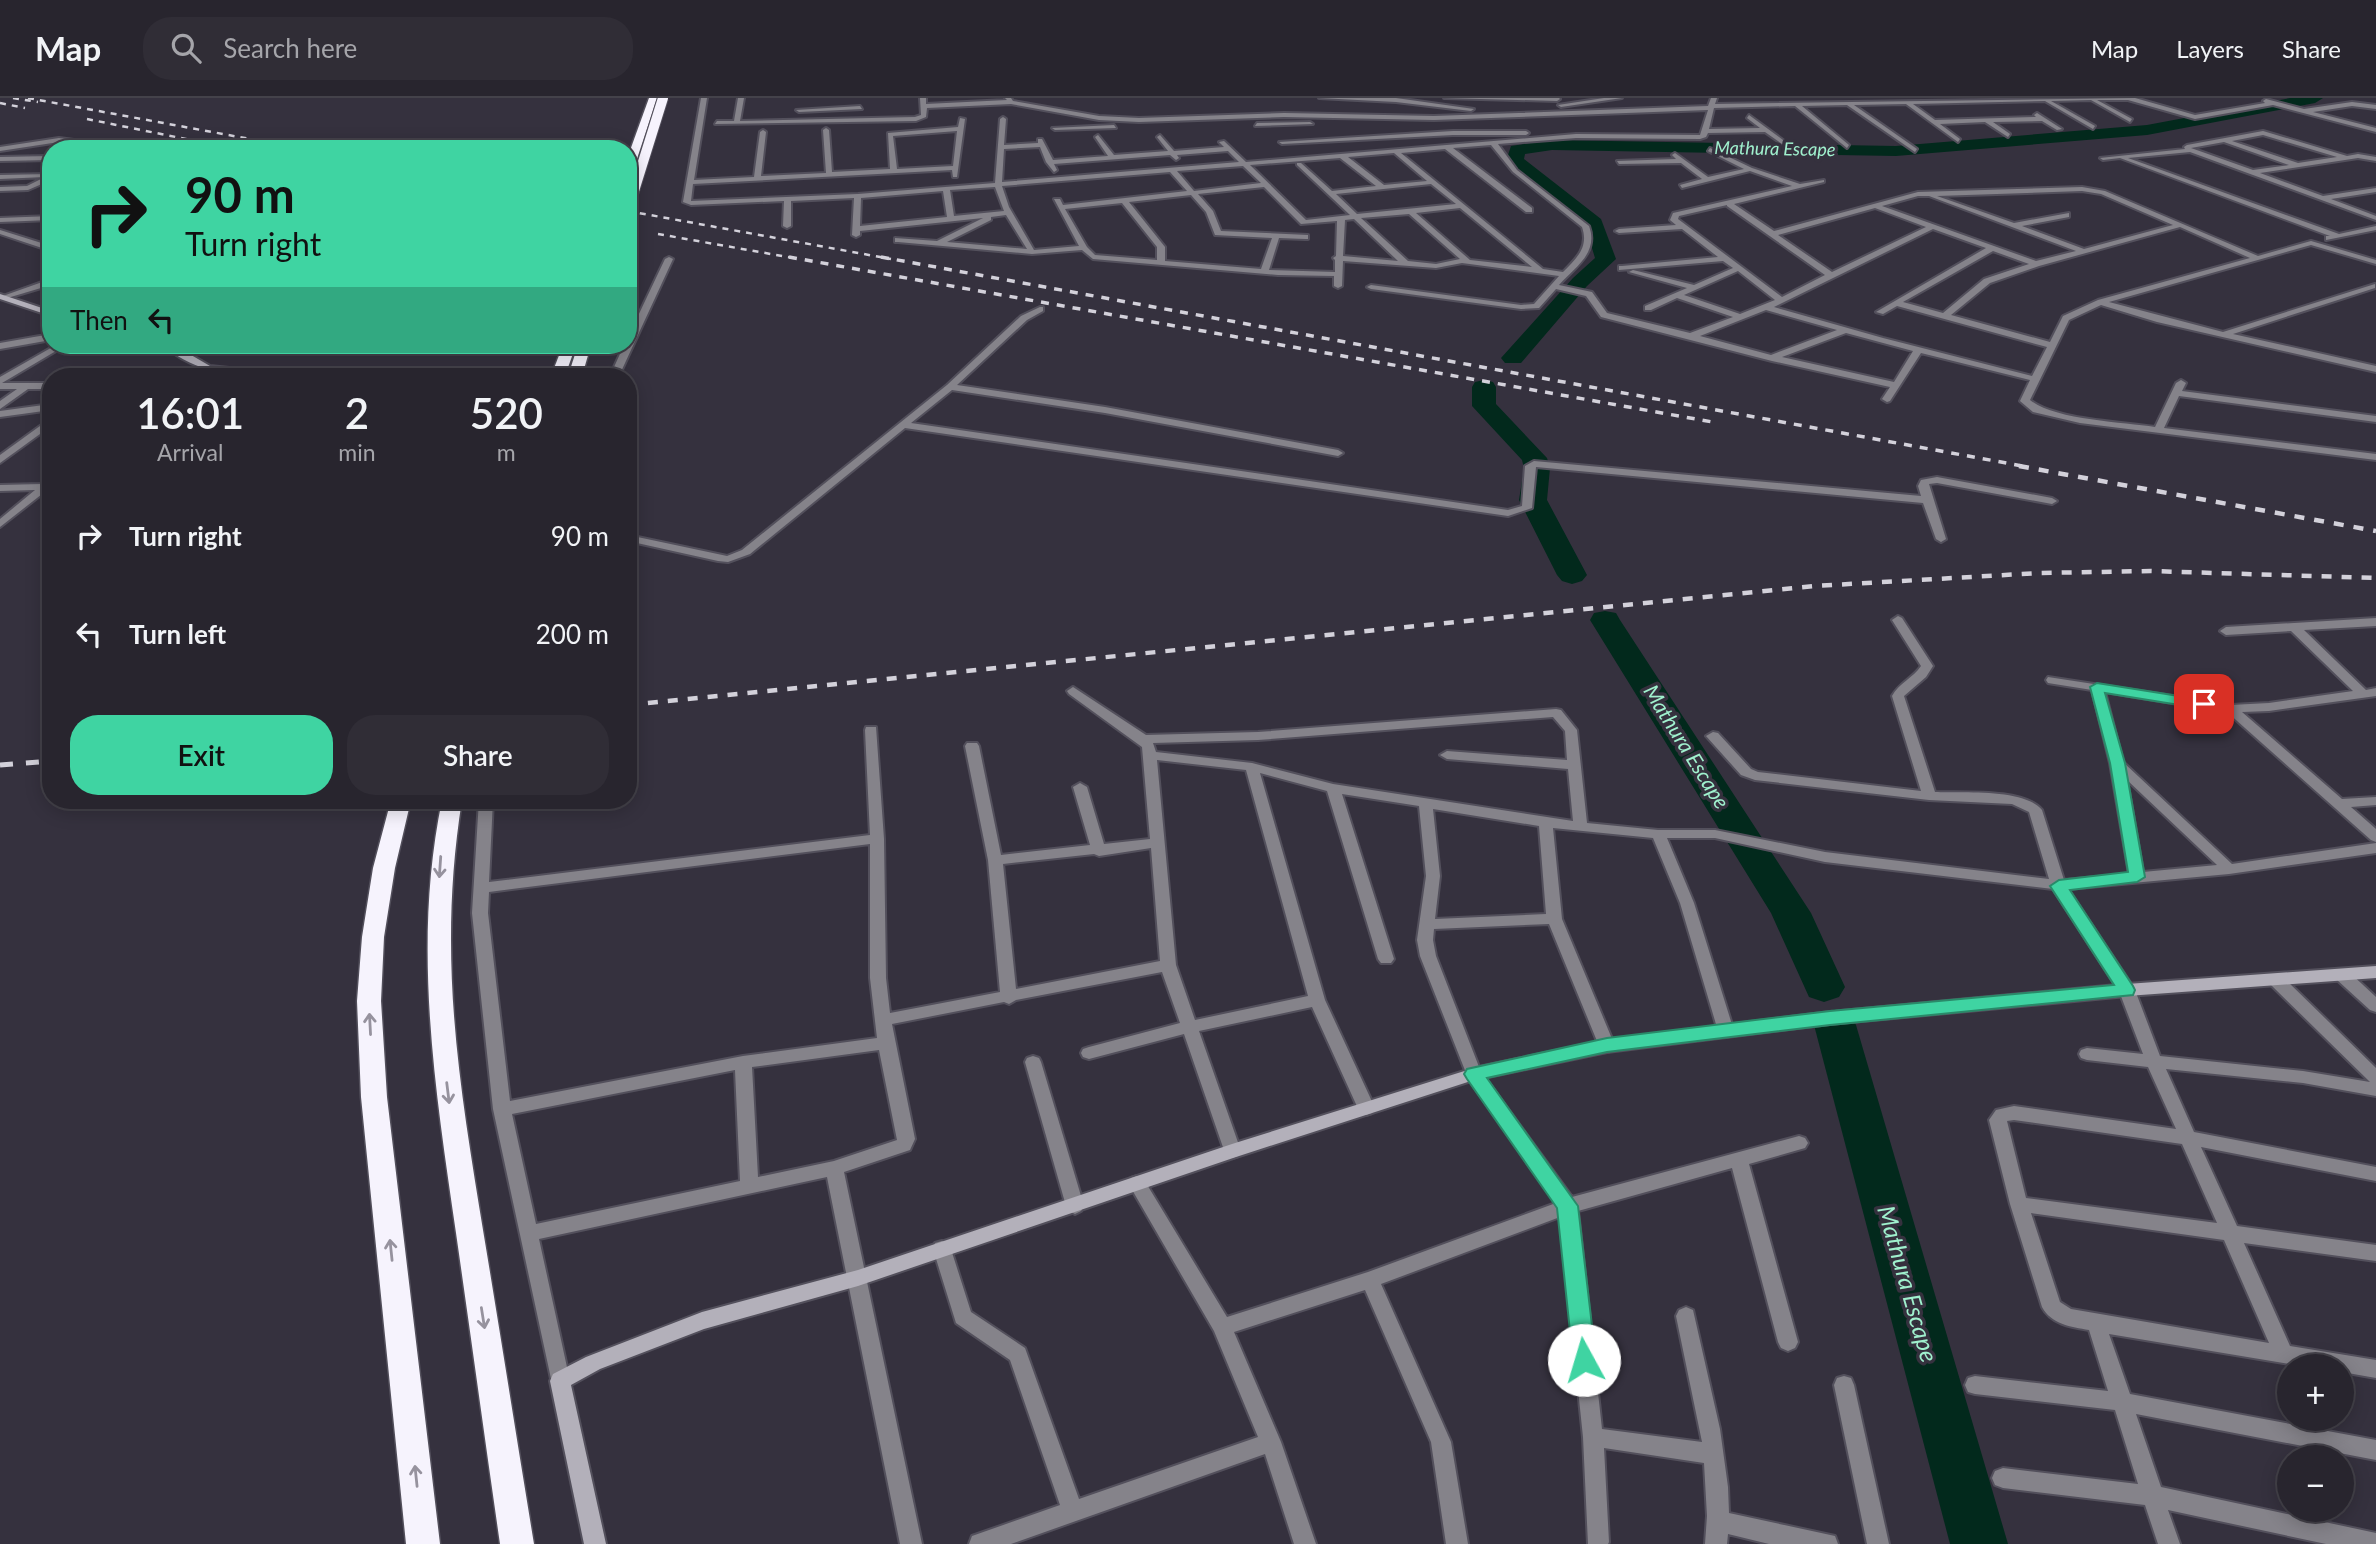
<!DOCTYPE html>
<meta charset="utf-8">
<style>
body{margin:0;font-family:Lato,sans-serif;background:#302d36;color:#f1f3f6;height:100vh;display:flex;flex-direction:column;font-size:26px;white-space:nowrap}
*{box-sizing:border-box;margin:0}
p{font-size:23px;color:#a5a5aa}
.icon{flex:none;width:38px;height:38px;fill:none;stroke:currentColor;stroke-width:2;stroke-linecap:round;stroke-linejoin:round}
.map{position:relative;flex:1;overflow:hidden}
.details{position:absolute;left:42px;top:270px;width:595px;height:441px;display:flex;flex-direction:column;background:#28252e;border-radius:28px;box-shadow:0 4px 18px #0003,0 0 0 2px #44424a}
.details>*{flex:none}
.guide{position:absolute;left:42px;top:42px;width:595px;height:214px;border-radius:28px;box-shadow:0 4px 18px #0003,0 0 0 2px #44424a;background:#3fd4a2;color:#111;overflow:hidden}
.buttons{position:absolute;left:2277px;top:1256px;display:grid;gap:14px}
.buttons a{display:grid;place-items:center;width:77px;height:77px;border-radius:50%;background:#28252e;box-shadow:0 4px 18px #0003,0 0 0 2px #44424a;font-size:35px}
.pin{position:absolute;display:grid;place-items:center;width:60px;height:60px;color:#fff;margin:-30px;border-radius:14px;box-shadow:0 4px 10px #0006}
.me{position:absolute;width:77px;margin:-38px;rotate:354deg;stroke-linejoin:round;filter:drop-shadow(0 0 5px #0008)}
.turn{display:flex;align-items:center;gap:24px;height:147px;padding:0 28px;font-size:32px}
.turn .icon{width:91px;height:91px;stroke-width:2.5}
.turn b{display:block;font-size:49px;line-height:60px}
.then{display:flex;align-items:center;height:66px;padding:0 28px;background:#0003;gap:14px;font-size:26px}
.eta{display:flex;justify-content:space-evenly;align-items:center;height:119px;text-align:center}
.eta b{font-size:42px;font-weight:600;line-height:49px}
.cta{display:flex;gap:14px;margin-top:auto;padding:14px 28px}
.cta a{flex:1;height:80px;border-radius:28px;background:#3fd4a2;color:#111;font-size:28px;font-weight:600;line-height:80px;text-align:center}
.cta a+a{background:#302d36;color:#f1f3f6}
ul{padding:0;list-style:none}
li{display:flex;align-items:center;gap:21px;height:98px;padding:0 28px}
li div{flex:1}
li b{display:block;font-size:26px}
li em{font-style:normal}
header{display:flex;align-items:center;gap:42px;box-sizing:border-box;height:98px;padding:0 35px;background:#28252e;border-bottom:2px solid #44424a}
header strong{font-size:33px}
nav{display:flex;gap:38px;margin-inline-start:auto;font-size:24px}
.search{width:490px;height:63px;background:#302d36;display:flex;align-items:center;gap:18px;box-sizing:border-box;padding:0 24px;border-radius:28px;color:#a5a5aa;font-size:26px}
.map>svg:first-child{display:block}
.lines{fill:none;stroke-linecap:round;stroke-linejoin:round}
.river{fill:#02291c;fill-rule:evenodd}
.street-casing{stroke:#53505c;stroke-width:4}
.secondary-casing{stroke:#53505c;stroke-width:4}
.highway-casing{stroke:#53505c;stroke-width:3}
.street{fill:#85838a;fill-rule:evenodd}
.secondary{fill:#b3b0ba;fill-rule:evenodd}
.highway{fill:#f6f3fd;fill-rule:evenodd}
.rail-far3{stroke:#d3d1da;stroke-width:2.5;stroke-dasharray:6 6;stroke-linecap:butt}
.rail-far2{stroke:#d3d1da;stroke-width:3.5;stroke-dasharray:8 8;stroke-linecap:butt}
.rail-far1{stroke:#d3d1da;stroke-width:4.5;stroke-dasharray:10 10;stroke-linecap:butt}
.rail{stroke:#d3d1da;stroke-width:5;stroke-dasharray:13 13;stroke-linecap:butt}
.highway-bridge-casing{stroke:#53505c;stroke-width:12;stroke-linecap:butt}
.highway-bridge{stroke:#f6f3fd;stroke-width:10}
.oneway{stroke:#96929e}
.route{fill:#3fd4a2;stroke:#298a69;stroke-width:2}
.labels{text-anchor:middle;stroke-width:7;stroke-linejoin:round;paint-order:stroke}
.far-water-label{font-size:18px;font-style:italic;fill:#a0f1ce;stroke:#35313e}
.water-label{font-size:21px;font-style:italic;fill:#a0f1ce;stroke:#35313e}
.near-water-label{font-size:24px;font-style:italic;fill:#a0f1ce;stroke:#35313e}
</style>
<header>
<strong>Map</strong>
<div class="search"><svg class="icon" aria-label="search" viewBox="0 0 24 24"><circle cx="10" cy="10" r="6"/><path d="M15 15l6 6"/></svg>Search here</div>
<nav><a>Map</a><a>Layers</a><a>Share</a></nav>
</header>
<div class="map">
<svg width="2376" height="1446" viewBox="0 0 2376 1446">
<rect width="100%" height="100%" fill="#35313e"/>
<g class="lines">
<g class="river">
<path d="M2290,0H2323L2315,5L2147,37L1896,58L1552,52L1525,56L1524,61L1601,121L1616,161L1587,188L1521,265H1505L1501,260L1573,180L1595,160L1585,127L1509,67L1506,63L1511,48L1552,42L1896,48L2147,27Z"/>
<path d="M1484,282L1493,284L1496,289V306L1547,360L1550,370L1547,402L1587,477L1582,483L1572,486L1562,483L1557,477L1519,402L1524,370L1522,362L1472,308V289L1475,284Z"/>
<path d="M1605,513L1616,515L1620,522L1811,815L1845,889L1839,899L1824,904L1809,899L1771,815L1590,522L1594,515Z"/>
<path d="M1835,911L1850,916L1856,927L2008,1446H1950L1814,927L1820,916Z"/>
</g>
<defs>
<g id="street">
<path d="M701,0H707L694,82L754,79L760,34L763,32L766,34L761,78L826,75L823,32L826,30L829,32L832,74L890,71L888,35L958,29L960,20L965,21L957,79H953L952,72L693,86L691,103L858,96L995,85L1000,21L1003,19L1006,21L1004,47L1038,45V41H1042L1053,62L1108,58L1095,39L1098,37L1114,57L1168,53L1157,39L1160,37L1174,53L1224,49L1219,44L1224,43L1246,64L1576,36L1700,37L1708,12L1434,22L1284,19L1139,24L1099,22L1011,6L927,10L926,19L916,23L715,26L717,23H734L738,0H744L740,23L915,19L921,17L920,0H926V6L1007,2L1005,0H1011L1013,3L1099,18L1139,20L1284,15L1434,18L1708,8L1711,0H1717L1715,6L2135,0L2195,17L2265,5L2263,3L2266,1L2304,11L2352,4L2376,7V11L2352,8L2313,14L2376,30V34L2273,7L2195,21L2128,2H2097L2132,21L2130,24L2091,2L2051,3L2095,28L2093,31L2045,3L1913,6L1935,22L2036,19L2034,17L2037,15L2062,31L2057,32L2042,23L1993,24L2010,36L2008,39L1985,24L1940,26L1960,41L1958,44L1906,6L1854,7L1917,51L1915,54L1847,7L1802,8L1849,47L1847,50L1795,8L1714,10L1709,31L1760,30L1747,20L1749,17L1787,45L1782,46L1765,34L1708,35L1706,39L1700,41L1576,40L1498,46L1517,72L1589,128C1599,155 1575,169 1559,187L1592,194L1607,215L1690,235L1733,219L1677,200L1651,212H1645V208L1687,190L1629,174L1633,172L1694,187L1733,170L1723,163L1619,172V168H1622L1718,159L1682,131L1619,135L1615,133L1619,131L1676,127L1670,122L1673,115L1792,88L1750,73L1682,90L1680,87L1702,81L1681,65L1619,66L1617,63L1676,61L1672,57L1675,55L1708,79L1744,71L1708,53L1710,50L1752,70L1800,86L1824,82V84L1734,106L1774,133L1918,94L2082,89L2105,93L2258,158L2311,143L2376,162V166L2311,147L2109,204L2223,234L2375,186V190L2233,236L2376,268V274L2157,224L2101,207L2069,222L2030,302C2054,322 2123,324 2155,329L2176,285L2181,282L2186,285L2182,293L2376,318V324L2179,298L2164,330L2376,356V362L2080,325L2033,314L2020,303L2030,282L1921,255L1890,303L1887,304L1882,301L1890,289L1772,263L1601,219L1586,198L1556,191L1539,210L1521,211L1371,191L1367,189L1371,187L1521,207L1534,206L1559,178L1462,165L1436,170L1343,163L1342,188L1338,190L1334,188V178L1278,177L1093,161L1082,152L1032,156L898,144H895V140L937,143L983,120L860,133V137L856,139L852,137L854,100L791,103V128L787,130L783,128L784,103L691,107L683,104ZM957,33L953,68L897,71L893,38ZM1491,47L1513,74L1582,129C1589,149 1577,160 1563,174L1543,171L1401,55L1445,51L1526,114H1532V110L1453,50ZM1040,49L1046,64L1054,74L1057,72L1054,66L1170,57L1176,62L1179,60L1177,57L1228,53L1239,64L1002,84L1004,51ZM1394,55L1427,83L1384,87L1348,59ZM1340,60L1376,88L1332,93L1301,65H1297V67L1350,117L1306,122L1250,67ZM1243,68L1261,85L1194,93L1177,73ZM1170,74L1187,93L1063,107L1060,101H1054L1079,148L1034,152L1009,109L1002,88ZM1431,86L1456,106L1357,116L1336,96ZM995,89L1004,113L954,118L950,92ZM1264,89L1301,126L1337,123L1336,158L1333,160L1335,162V174L1269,172L1279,140L1305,141H1308V137L1221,133L1213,113L1198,96ZM943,93L947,119L860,128L861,100ZM2082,93L2101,96L2173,127L2084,151L2022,128L2069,119V115L2014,125L1937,98ZM1191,97L1206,114L1215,137L1272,140L1261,171L1165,163V149L1129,104ZM1918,98H1929L2076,153L2036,163L1882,108ZM1122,105L1157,149V162L1095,157L1087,149L1065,111ZM1727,107V108L1825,177L1782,199L1678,121L1679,118ZM1460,110L1532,169L1470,162L1416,115ZM1875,110L1926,129L1832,174L1778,137ZM1409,116L1460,161L1436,166L1408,163L1361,120ZM1006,117L1027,151L947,144L991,122V119ZM1354,121L1398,163L1343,158L1345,122ZM2180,129L2250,160L2098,202L2063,218L2050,244L1951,217L1990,185L2039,168ZM1933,131L1986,150L1876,214L1883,216L1897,208L2047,249L2032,278L1883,240L1774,209ZM1993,153L2029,166L1984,181L1943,215L1903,204ZM1738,173L1775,202L1740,216L1684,197ZM1766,212L1837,232L1771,257L1700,238ZM1846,235L1913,253L1894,284L1782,259Z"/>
<path d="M1319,0H1396L1474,11L1471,13L1396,4Z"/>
<path d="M1444,0H1559L1560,1L1557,3Z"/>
<path d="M1604,0H1622L1561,9L1558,7Z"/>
<path d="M860,8L862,11L799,14L796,12Z"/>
<path d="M1257,25L1310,24L1313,26L1255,28Z"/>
<path d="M1114,27L1116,30L1055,32L1052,30Z"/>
<path d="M1453,33H1526L1529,35L1526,37H1453L1282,46L1279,44Z"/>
<path d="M2263,33L2347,58L2358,56L2376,59V63L2358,60L2260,75L2323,98L2376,90V94L2331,101L2376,118V122L2190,54L2128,60L2339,136L2376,128V132L2326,142V138H2330L2120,60L2103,62L2100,60L2185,51L2184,49L2187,47ZM2263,37L2337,59L2298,65L2232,43ZM2224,44L2289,67L2253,72L2191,50Z"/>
<path d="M59,40L126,49L129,51H110L59,44L0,53V49Z"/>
<path d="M51,58V62L0,63V59Z"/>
<path d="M50,76L51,82L28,92L0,93V89L27,88L45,79L0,81V77Z"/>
<path d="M51,118V122L0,124V120Z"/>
<path d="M0,132L51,148V153L0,136Z"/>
<path d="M669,159L673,161L619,278H610L624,247H628V239L665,161Z"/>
<path d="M48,182H51V187L4,201L0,199Z"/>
<path d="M1040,209H1043V213L1027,222L957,287L1105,309L1338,352L1343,355L1338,358L1105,315L952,292L911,325L1508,412L1522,408L1525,368L1534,363L1921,398L1918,388L1921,382L1937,379L2052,400L2057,403L2052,406L1937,385L1929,386L1946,441L1941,444L1936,441L1923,405L1536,369L1532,410L1508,418L905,330L750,456L728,464L718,463L628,443V437L727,458L742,452L947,287L1021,218Z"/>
<path d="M51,236V242L0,251V245Z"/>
<path d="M56,247H66L2,285H51V291H28L0,311V303L17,291H0V279Z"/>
<path d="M205,268L212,270L203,278H194Z"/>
<path d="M51,306V312L0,319V313Z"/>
<path d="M51,320V328L0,365V357Z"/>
<path d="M51,381V389L0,429V421L35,392L0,393V387L42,386Z"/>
<path d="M1898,518L1902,520L1933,568L1926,579L1904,598L1935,694C1962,695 2024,690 2042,712L2064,782L2129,776L2110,665L2092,592L2048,585L2046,582L2048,579L2231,607L2269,605L2353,593L2291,533L2226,537L2220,533L2226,529L2376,520V528L2304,532L2366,592L2376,590V598L2269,613L2242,614L2342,701L2376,699V707L2351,709L2376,731V744L2371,742L2227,614L2105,594L2123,664L2232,766L2376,745V755L2229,776L2068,791L2135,892L2160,958L2303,973L2370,984L2271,887L2269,883L2271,879H2283L2376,970V998L2303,985L2166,971L2194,1034L2376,1069V1083L2201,1049L2237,1128L2376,1147V1163L2244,1145L2290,1248L2376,1262V1280L2342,1274V1269H2308L2109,1236L2130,1296L2376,1342V1362L2136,1316L2161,1389L2376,1435V1446H2326L2168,1412L2180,1446H2158L2145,1407L2003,1390L1995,1387L1992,1380L1995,1373L2003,1370L2138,1386L2115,1312L1975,1296L1968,1294L1965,1287L1968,1280L1975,1278L2108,1293L2089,1232C2071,1229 2051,1226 2042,1209L2010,1106L1989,1022L1996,1012L2014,1008L2176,1031L2148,969L2087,962L2081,960L2079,956L2081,952L2087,950L2143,956L2119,893L2053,791L1825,764L1715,740H1667L1694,805L1734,933L1732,937L1726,939L1720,937L1718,933L1680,805L1653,740L1553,730L1562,821L1615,948L1613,952L1607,954L1601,952L1599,948L1549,826L1434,831L1433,842L1436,858L1481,974L1572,1099L1799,1038L1805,1040L1808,1045L1805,1050L1749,1066L1798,1244L1795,1250L1788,1253L1781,1250L1778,1244L1732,1070L1578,1113L1602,1331L1702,1344L1676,1218L1679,1212L1686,1209L1693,1212L1720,1331L1728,1389L1729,1415L1835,1438L1838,1446H1769L1728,1436L1727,1446H1705L1707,1418L1704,1365L1604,1350L1609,1444L1608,1446H1588L1583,1339L1560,1119L1381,1186L1451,1344L1468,1446H1446L1431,1344L1365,1192L1234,1234L1281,1344L1316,1446H1294L1265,1356L1011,1446H969L972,1438L1060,1407L1010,1262L956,1225L933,1151L935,1145L942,1143L949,1145L971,1214L1025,1250L1079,1401L1258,1339L1214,1233L1131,1090L1128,1085L1131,1080L1137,1078L1143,1080L1227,1219L1368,1174L1556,1105L1468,980L1420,858L1417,842L1426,778L1419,708L1342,696L1394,861L1391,865H1381L1378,861L1327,693L1260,675L1325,902L1375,1010L1372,1015L1366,1017L1360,1015L1312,909L1199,933L1241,1053L1238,1058L1232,1060L1226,1058L1184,936L1089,961L1083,959L1081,955L1083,951L1089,949L1180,925L1162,874L1016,902L1009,906L1004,904L892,926L915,1041L910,1052L844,1074L922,1446H900L827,1079L539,1141L570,1283L567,1290L560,1292L553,1290L493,1011L472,815L479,702H493L489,784L870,737L865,632L866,629H876L884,741L886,880L890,915L1000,894L988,762L965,648L967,645H977L979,648L1001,757L1090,747L1073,689L1080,685L1087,689L1104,746L1150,741L1142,649L1069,596L1067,593L1073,589L1146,637L1258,634L1556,611L1561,612L1577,632L1587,725L1658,732H1715L1825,754L2049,781L2029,714L2012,706L1929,702L1755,682L1741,677L1706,638L1713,634L1718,635L1751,671L1758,674L1921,693L1892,598C1899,585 1913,580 1921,568L1892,522ZM1553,619L1565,633L1567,662L1447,653L1440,657L1447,661L1568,671L1573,723L1333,686L1252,665L1156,654L1153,645L1258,642ZM1157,662L1246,672L1308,898L1195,922L1176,867ZM2127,682L2217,767L2143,774ZM1433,711L1539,728L1546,816L1435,821L1440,778ZM870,746V880L877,940L743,958L510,1003L488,815L489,794ZM1151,750L1160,863L1016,891L1003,766L1094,756L1099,758ZM879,952L897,1042L834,1063L758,1079L752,969ZM735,972L740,1083L536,1126L512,1016ZM2014,1022L2182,1046L2217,1125L2026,1100L2007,1023ZM2031,1115L2224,1142L2269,1245L2071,1211L2060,1204Z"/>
<path d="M2342,871L2348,873L2376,899V914L2370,912L2336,881L2334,877L2336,873Z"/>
<path d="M1033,958L1039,960L1041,964L1084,1108L1081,1113L1075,1116L1069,1113L1066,1108L1025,964L1027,960Z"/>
<path d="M1844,1278L1851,1280L1854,1287L1889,1446H1867L1834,1287L1837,1280Z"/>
</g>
<g id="secondary">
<path d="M0,196L51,213V218L0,201Z"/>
<path d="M164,247H174L210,268L276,275L281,278C241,280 194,276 164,247Z"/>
<path d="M2376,868V880L2127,898L1830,926L1607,954L1474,982L1236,1059L858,1188L704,1231L600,1271L571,1287L606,1446H584L550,1283L553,1276L586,1259L702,1214L858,1172L1232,1046L1474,970L1607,942L1830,914L2127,886Z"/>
</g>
<g id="highway">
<path d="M649,0H657L633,73L628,76V58Z"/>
<path d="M563,247H576L565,278H551Z"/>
<path d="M578,247H591L582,278H568Z"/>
<path d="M391,702H411L395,770L384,839L381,903L387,999L440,1446H406L361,999L357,903L362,839L373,770Z"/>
<path d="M442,702H462C437,858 459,985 484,1138C501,1240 517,1343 534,1446H500C485,1342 471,1239 456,1135C435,990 412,847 442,702Z"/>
</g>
</defs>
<use href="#street" class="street-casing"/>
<use href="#secondary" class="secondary-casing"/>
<use href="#highway" class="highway-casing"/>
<use href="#street" class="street"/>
<use href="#secondary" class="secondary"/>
<use href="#highway" class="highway"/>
<g class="rail-far3">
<path d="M13,0L38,4"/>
<path d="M28,0L304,51"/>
<path d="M0,5L25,10"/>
<path d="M87,21L235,51"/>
<path d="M628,113L891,161"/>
<path d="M658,136L799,161"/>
</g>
<g class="rail-far2">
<path d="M789,159L1718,325"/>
<path d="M881,159L2028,369"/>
</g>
<g class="rail-far1">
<path d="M2019,368L2376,433"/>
<path d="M628,607L1815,488L2039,475L2151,473L2376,480"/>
</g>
<path class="rail" d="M0,667L51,663"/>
<defs>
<path id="highway-bridge" d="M628,112L663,0"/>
</defs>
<use href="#highway-bridge" class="highway-bridge-casing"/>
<use href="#highway-bridge" class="highway-bridge"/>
</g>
<defs><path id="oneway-shaft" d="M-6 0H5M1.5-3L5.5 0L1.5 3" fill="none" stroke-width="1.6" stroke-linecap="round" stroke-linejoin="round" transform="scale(1.75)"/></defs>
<g class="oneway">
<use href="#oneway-shaft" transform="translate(440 769) rotate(94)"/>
<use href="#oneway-shaft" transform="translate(370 926) rotate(-93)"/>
<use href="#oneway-shaft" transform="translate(448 995) rotate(83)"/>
<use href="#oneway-shaft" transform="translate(391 1152) rotate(-96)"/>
<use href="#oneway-shaft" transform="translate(483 1220) rotate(81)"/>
<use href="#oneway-shaft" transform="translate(416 1378) rotate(-96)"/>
</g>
<path class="route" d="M2097,585L2204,602L2212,606L2204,611L2105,595L2125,665L2145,779L2137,784L2070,792L2133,888L2135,892L2133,897L1830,927L1607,954L1487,980L1578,1108L1596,1262L1592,1269L1584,1272L1576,1269L1573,1262L1557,1110L1467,981L1464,976L1467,971L1607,940L1830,913L2114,887L2050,788L2059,782L2128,774L2110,665L2090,589Z"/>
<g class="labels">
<g class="far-water-label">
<text transform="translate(1775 51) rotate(1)" y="6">Mathura Escape</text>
</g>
<g class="water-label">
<text transform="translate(1686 649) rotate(58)" y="7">Mathura Escape</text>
</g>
<g class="near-water-label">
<text transform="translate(1907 1186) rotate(74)" y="8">Mathura Escape</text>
</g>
</g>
</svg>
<div class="buttons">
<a>+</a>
<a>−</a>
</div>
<div class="pin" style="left:2204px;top:606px;background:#d93025"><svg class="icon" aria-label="arrive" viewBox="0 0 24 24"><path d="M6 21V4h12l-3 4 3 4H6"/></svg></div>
<svg class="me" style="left:1584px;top:1262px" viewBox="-20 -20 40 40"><circle r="19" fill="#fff"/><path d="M0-13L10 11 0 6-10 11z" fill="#3fd4a2"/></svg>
<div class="guide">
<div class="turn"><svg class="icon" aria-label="right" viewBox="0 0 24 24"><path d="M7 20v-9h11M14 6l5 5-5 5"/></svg><div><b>90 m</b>Turn right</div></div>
<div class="then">Then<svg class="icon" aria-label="left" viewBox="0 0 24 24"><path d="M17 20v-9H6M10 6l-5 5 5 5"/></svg></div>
</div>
<section class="details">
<div class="eta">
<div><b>16:01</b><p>Arrival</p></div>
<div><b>2</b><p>min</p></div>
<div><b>520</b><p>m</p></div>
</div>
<ul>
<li><svg class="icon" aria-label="right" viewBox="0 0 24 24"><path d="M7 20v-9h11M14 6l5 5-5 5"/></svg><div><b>Turn right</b></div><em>90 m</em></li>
<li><svg class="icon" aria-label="left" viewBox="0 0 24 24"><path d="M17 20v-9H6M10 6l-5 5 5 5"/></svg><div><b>Turn left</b></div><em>200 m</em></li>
</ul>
<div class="cta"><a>Exit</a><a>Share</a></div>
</section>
</div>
